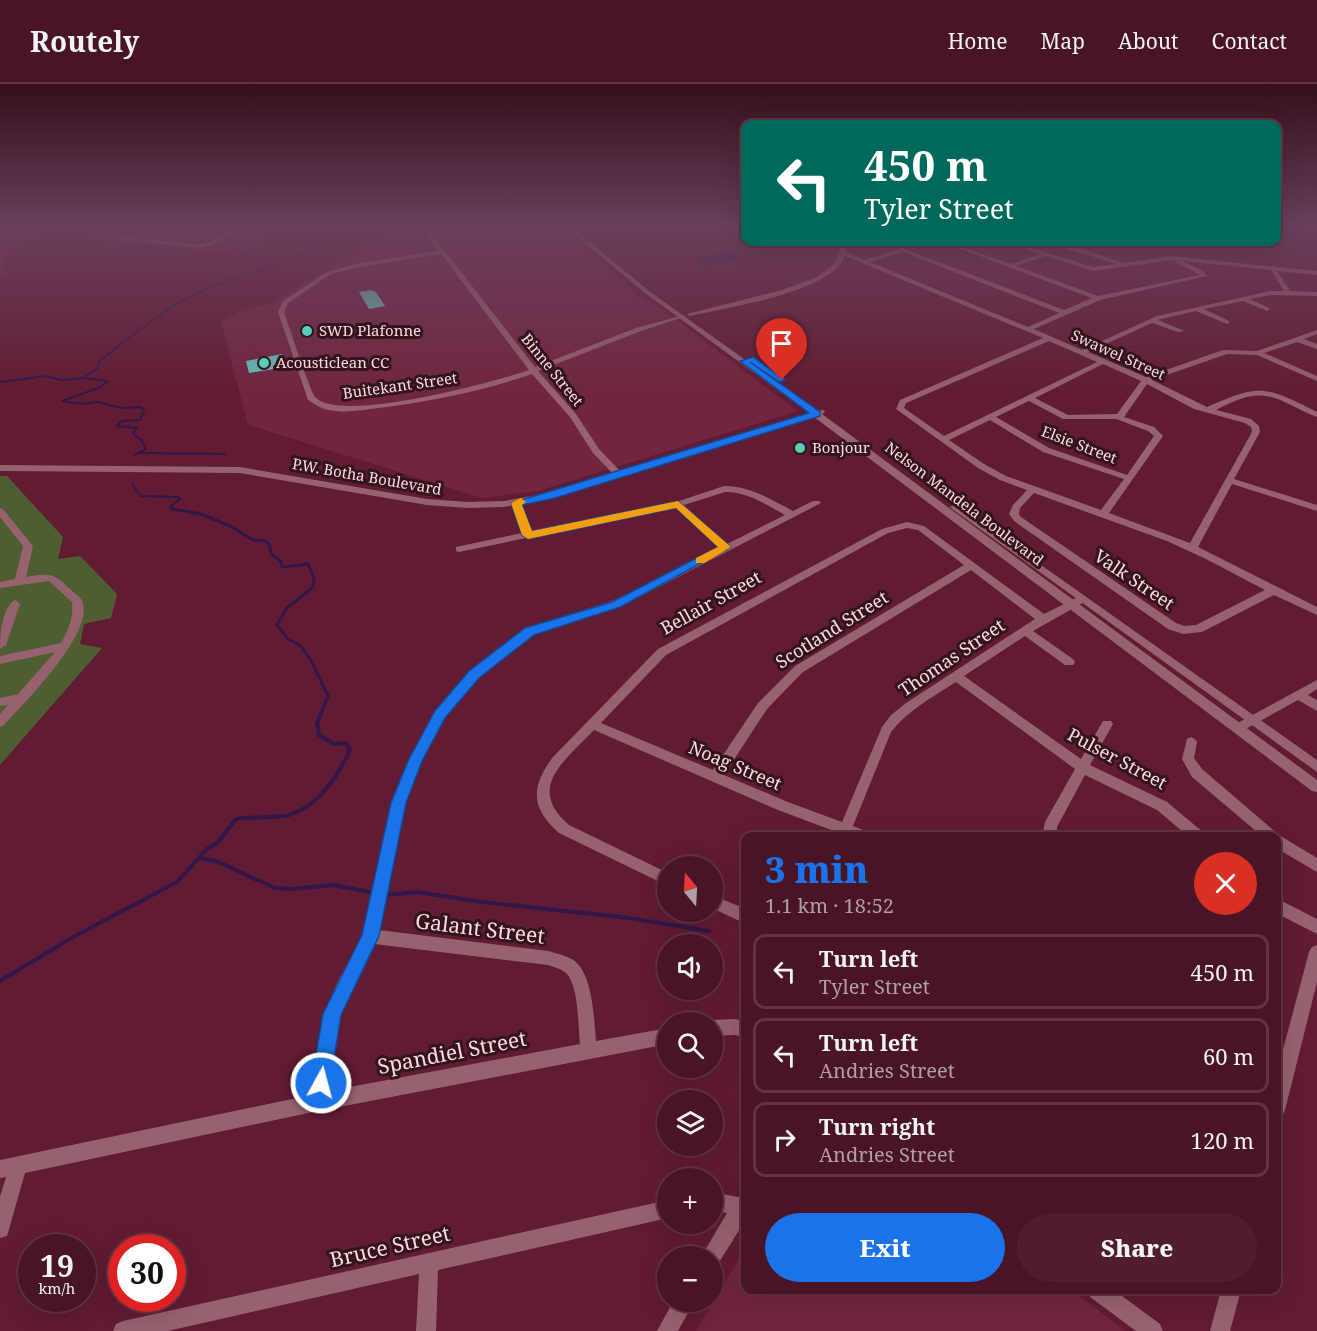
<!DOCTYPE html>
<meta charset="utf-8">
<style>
body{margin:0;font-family:"Noto Serif",serif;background:#501d2e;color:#f1f3f6;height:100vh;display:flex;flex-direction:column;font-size:22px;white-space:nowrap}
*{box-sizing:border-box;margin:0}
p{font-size:20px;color:#b19ea7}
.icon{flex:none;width:33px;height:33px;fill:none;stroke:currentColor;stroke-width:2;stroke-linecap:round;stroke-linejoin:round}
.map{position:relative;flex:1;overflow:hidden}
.side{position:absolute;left:741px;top:748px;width:540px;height:462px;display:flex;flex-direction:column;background:#491426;border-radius:12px;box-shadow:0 6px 24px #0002,0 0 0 2px #613343}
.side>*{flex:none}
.banner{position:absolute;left:741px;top:36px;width:540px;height:126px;border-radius:12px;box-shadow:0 6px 24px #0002,0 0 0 2px #613343;background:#00695c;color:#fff;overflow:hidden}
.needle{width:39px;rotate:342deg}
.tools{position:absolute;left:657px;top:772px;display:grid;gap:12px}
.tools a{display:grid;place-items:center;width:66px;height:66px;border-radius:50%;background:#491426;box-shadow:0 6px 24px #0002,0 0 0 2px #613343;font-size:30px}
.speed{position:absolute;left:18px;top:1150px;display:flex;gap:12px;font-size:30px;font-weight:700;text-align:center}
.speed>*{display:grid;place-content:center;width:78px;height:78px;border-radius:50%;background:#491426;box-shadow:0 6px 24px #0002,0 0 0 2px #613343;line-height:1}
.speed small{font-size:15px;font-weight:400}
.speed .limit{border:9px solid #d22;background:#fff;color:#111}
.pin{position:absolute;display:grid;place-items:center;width:51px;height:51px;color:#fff;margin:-62px -26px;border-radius:50% 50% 50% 0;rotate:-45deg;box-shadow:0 0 6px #0007}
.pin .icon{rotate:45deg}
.me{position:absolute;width:66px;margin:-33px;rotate:7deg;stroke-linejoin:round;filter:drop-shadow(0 0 4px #0008)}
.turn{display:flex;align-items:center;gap:21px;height:126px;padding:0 24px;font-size:27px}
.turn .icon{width:78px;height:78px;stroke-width:2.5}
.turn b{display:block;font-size:42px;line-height:51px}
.round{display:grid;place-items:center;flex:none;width:63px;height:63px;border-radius:32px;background:#501d2e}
.summary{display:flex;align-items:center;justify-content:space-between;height:102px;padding:0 24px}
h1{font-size:36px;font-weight:800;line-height:45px;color:#1a73e8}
.primary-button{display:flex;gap:12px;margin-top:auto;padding:12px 24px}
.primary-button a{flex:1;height:69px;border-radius:36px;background:#1a73e8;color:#fff;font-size:24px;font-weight:800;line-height:69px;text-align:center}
.primary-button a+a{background:#501d2e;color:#f1f3f6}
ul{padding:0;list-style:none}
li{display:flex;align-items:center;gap:18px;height:75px;margin:0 12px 9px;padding:0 12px;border:3px solid #613343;border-radius:12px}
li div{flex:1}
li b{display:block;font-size:22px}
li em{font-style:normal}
header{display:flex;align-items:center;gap:36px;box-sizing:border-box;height:84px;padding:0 30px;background:#491426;border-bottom:2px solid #613343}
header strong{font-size:28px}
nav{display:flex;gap:33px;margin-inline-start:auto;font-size:21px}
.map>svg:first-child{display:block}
.built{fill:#71253f}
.green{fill:#4f5e31}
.water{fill:#31164a}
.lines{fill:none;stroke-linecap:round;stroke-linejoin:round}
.stream-far3{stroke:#31164a;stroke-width:1.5}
.stream-far2{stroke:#31164a;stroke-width:2}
.stream-far1{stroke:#31164a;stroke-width:3}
.stream{stroke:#31164a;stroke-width:4}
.building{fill:#65c6ba}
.minor{fill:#96626f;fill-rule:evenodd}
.tertiary{fill:#96626f;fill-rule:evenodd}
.route{fill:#1a73e8;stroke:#114b97;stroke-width:1.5}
.slow{fill:#f59e0b}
.poi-dot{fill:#58cebf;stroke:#33141d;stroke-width:2}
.labels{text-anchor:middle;stroke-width:6;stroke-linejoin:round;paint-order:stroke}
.far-poi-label{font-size:15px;fill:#fdd9e0;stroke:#33141d;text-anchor:start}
.far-street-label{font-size:15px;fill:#fdd9e0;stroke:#33141d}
.street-label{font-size:18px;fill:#fdd9e0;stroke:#33141d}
.near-street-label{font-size:21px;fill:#fdd9e0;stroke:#33141d}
</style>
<header>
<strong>Routely</strong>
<nav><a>Home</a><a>Map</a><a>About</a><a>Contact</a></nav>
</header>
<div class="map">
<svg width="1317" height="1247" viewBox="0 0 1317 1247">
<rect width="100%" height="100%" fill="#611b32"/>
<g class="built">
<path d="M0,140H289L239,171L63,152L18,157L2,181L8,193L0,195Z"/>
<path d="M413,140H558L637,211L664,227L798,327L538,407L482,414L248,341L221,237L244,225L269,220L390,148L415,144Z"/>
<path d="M745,1164L746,1206H1072L1125,1247H696Z"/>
</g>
<path class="green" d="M0,392H7L63,453L58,475L80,472L117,510L111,534L84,540L80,560L102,564L0,681Z"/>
<path class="water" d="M733,168L743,175L704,182L695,174Z"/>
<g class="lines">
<g class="stream-far3">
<path d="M1276,150L1317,160"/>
<path d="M116,264C144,242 174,218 208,204C255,184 308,179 344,140"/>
</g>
<g class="stream-far2">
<path d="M83,294L98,284L99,277L118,263"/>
<path d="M0,298L46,292L61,296L84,294L108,297L101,303L62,317L81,320L98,318L121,324L141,323L144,326L140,336L122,337L117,342L137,344L133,349L142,357L146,365L134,371"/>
<path d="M140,369L225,370"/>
<path d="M132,400L141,412L178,413L180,415L171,422L172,424"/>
</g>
<path class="stream-far1" d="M171,423L172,425L201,430L230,442L253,456L265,457L269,460L272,471L281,477L282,483L308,480L314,494L313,503L286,525L277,541L288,555L300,561L312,578L328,612L320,632"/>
<g class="stream">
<path d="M199,774L216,777L275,804L292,805L333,801L375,809"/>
<path d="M384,811L417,808L482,818L629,834L709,847"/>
<path d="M0,897L75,852L177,798L207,765L218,758L236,735C252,733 267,734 283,732C315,728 338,692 350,666L346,659L334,660L319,651L317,639L321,630"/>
</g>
</g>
<g class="building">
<path d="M371,206L376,208L385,222L369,225L359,208Z"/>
<path d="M282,270L286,283L249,289L246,277Z"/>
</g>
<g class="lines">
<g class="minor">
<path d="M242,140H248L214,160L200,164L108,154L111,152L200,160L210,158Z"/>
<path d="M418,140H424L535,283L636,244L684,231V233L641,247L538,287L576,330L599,365L622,389V393H616L593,369L570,333L532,290C483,307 432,317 379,324C362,326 341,330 324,325C319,323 313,319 308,316L278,228L283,217L327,188L359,179L439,167ZM441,170L529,286C494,298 343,339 316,314C310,308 289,241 284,228L288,219L331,190L359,183Z"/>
<path d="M842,158H848L846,168L865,176L899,165L896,162L897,158H903L902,162L905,165L1064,226L1092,214L941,158H948L1011,180L1041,170L1006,158H1013L1093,183L1116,180L1044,158L1067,160L1124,179L1170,172L1317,187V191L1277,187L1290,207L1317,208V212L1271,211L1250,215L1269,224V226L1267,227L1243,217L1204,225L1229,237V239L1227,240L1196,227L1161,235L1158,236L1184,247L1178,248L1152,239L1088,268L1146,293L1223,266L1257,267L1317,246V250L1304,255L1317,260V265L1297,258L1264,269L1317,292V297L1257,271L1227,270L1152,296L1207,323C1261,299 1265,302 1317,328V333C1308,330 1300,325 1291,321C1260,305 1246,311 1216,326L1251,335L1259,342L1260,348L1234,395L1317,421V427L1232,400L1198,463L1317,523V531L1274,511L1202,548L1183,550L1168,545L1014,437L1009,430L1013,421L1027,406L1000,396L978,384L896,325L900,316L1043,254L845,172C832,208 726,224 690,232L687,230L782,206L817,193L835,179ZM903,168L1059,229L1028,243L870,178ZM1046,172L1093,187L1174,176L1175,178L1200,191L1098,212L1016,182ZM1182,177L1271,186L1284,207H1271L1157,232L1082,266L1034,245L1100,216L1207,192L1203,187ZM1049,257L1097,278L944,352L904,324L906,319ZM1103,280L1141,297L1117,330L1068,331L1035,314ZM1147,300L1194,325L1245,339L1251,343L1252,348L1190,459L1109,429L1163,352L1154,343L1124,333ZM1029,317L1063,335H1116L1148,347L1154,352L1127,391L1049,364L996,333ZM990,336L1043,368L1124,395L1101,426L1006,392L984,380L949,356ZM1034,409L1167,457L1206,475L1265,506L1196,541L1184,542L1176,539L1021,433L1019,430L1020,424Z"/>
<path d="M724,402C750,402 770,415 793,427L813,417H819L821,419L620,523L534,550L478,594L444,633L421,677L405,719L379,846L548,867C558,870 571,872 578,880C593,897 594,935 596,957L668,944V960L318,1027L25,1089L7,1152L0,1154V1113L6,1093L0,1094V1076L311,1011L324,930L338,897L363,851L391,719L409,677L435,627L470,588L526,544L612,517L720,464L676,423L459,468L456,467V463L522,449L511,419L516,416L521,419L531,447L676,418ZM725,408C748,408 765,420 785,431L727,460L684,421ZM374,860L548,881C554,883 561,885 566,889C579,902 578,943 580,960L328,1007L340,930Z"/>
<path d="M0,424L3,425L33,462L26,493C51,489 53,489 71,506C74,509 79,512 81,515C99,545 23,620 4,641L0,643V630L8,621L0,622V614L18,610L55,568L0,580V572L61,559C68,547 74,532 72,518L49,497L0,504V498L15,495L23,462L0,433Z"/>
<path d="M907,438L924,442L1044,530L1078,513H1086L1087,515L1086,517L1033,547L1073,575L1075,578L1073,581H1065L1025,552L964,592L1081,675L1103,637H1111L1113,640L1090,681L1167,718L1204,749L1206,753H1189L1157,726L1085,691L1057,743L1056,753H1042L1045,738L1075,685L956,598C933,613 908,626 891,648L853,742L871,749L873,753H850L778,726L594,646C566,676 525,703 569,741L668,789V802L559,749C531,724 530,704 553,673L658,565L882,445ZM907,444L918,446L964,481L795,582L758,619L713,686L601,639L666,571L888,449ZM971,486L1035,535L906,619L891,631L882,643L842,738L788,718L724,691L767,625L803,588Z"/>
<path d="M15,516L20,520L6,561L0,565C0,551 2,523 15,516Z"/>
<path d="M1317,596V605L1308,611L1317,616V627L1298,616L1242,647H1234L1232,644L1234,641Z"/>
<path d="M1191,653L1195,655L1197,658L1194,674L1202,685L1279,751L1317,774V788L1276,764V753H1263L1192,693L1182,675L1187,655Z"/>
<path d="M712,811L746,825V840L712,824Z"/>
<path d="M1276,814L1317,835V850L1276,829Z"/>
<path d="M1317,861V898L1285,1026L1282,1032L1276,1034V992L1309,868L1312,863Z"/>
<path d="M735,935L746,938V954L735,951L712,952V939H706L712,936Z"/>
<path d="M712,1108L738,1113L746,1108V1135L718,1180L712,1182V1173H701L727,1129L712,1126Z"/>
<path d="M668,1116V1134L438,1186L436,1247H416L419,1190L168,1247H113L116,1240L123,1237Z"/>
<path d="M1087,1206H1114L1160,1240L1163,1247H1136L1090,1213Z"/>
<path d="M1221,1206H1241L1230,1247H1210Z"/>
<path d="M673,1218H694L678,1247H657Z"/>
</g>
<g class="tertiary">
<path d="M562,140H568L649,207L817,327L824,326L825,328L822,330L1317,696V708L1312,707L814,333L554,413L504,423L468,424L427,421L240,389L0,387V381L240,383L427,415L468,418L504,417L549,409L809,329L645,209Z"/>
<path d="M955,420L1317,676V688L952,425L950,423Z"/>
</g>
</g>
<linearGradient id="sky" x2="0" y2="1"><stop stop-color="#350f1c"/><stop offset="0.45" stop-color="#6a3f5a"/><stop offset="1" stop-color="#6a3f5a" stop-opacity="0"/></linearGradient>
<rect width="1317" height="314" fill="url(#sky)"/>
<path class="route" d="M753,273L786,296L779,298L750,278L820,328V332L555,414L522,421L532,447L678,417L731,463L620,523L534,551L479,594L445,634L422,677L406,719L379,852L341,931L330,999L328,1006L321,1009L314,1006L311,999L323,930L362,851L391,719L408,677L435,627L469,587L525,544L612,518L718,463L676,424L528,455L522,451L511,419L809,329L740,277Z"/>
<path class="slow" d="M521,414L526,418L522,421L532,447L678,417L731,463L704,479H696V474L718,463L676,424L528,455L522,451L511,419Z"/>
<g class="poi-dot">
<circle cx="307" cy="247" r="6"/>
<circle cx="264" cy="279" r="6"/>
<circle cx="800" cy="364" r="6"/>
</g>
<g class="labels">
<g class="far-poi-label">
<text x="319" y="252">SWD Plafonne</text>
<text x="276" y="284">Acousticlean CC</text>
<text x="812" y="369">Bonjour</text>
</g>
<g class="far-street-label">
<text transform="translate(1118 271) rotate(24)" y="5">Swawel Street</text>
<text transform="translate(552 286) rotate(51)" y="5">Binne Street</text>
<text transform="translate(400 302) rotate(-8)" y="5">Buitekant Street</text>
<text transform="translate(1079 361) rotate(21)" y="5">Elsie Street</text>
<text transform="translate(367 393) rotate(10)" y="5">P.W. Botha Boulevard</text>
<text transform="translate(964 420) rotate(37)" y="5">Nelson Mandela Boulevard</text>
</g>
<g class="street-label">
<text transform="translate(1134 496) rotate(34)" y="6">Valk Street</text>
<text transform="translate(711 519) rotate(-29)" y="6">Bellair Street</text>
<text transform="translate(832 546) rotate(-32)" y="6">Scotland Street</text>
<text transform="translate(952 574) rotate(-34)" y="6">Thomas Street</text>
<text transform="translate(1117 675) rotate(28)" y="6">Pulser Street</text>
<text transform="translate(735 682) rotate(23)" y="6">Noag Street</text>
</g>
<g class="near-street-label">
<text transform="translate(480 845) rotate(7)" y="7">Galant Street</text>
<text transform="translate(452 969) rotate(-11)" y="7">Spandiel Street</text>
<text transform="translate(390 1163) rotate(-13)" y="7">Bruce Street</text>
</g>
</g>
</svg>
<div class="tools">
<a><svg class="needle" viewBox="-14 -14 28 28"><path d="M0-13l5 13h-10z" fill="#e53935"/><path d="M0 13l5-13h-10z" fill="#b19ea7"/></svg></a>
<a><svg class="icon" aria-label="sound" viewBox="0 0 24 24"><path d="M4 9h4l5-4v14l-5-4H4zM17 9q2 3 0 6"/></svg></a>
<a><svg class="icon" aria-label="search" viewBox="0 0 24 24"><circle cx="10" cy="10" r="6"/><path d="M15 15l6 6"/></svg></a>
<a><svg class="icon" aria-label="layers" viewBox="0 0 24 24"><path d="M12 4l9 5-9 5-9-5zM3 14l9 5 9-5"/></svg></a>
<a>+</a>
<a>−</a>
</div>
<div class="speed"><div>19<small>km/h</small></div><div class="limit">30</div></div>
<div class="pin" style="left:782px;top:296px;background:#d93025"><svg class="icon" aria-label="arrive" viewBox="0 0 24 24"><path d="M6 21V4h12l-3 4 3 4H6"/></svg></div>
<svg class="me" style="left:321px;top:999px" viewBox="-20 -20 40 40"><circle r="17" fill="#1a73e8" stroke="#fff" stroke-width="3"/><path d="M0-11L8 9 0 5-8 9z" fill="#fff"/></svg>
<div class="banner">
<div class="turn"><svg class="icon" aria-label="left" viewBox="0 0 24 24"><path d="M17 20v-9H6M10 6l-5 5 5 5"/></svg><div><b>450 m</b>Tyler Street</div></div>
</div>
<section class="side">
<div class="summary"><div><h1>3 min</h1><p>1.1 km · 18:52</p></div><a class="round" style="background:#d93025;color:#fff"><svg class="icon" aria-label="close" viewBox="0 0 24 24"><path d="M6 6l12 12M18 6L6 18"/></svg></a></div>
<ul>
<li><svg class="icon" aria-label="left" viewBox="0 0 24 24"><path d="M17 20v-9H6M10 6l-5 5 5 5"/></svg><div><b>Turn left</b><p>Tyler Street</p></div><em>450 m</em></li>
<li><svg class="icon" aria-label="left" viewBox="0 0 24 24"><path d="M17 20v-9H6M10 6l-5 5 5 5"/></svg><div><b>Turn left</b><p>Andries Street</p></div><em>60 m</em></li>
<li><svg class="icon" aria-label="right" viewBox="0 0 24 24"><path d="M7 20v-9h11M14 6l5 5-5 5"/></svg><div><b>Turn right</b><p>Andries Street</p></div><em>120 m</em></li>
</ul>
<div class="primary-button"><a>Exit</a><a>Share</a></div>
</section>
</div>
